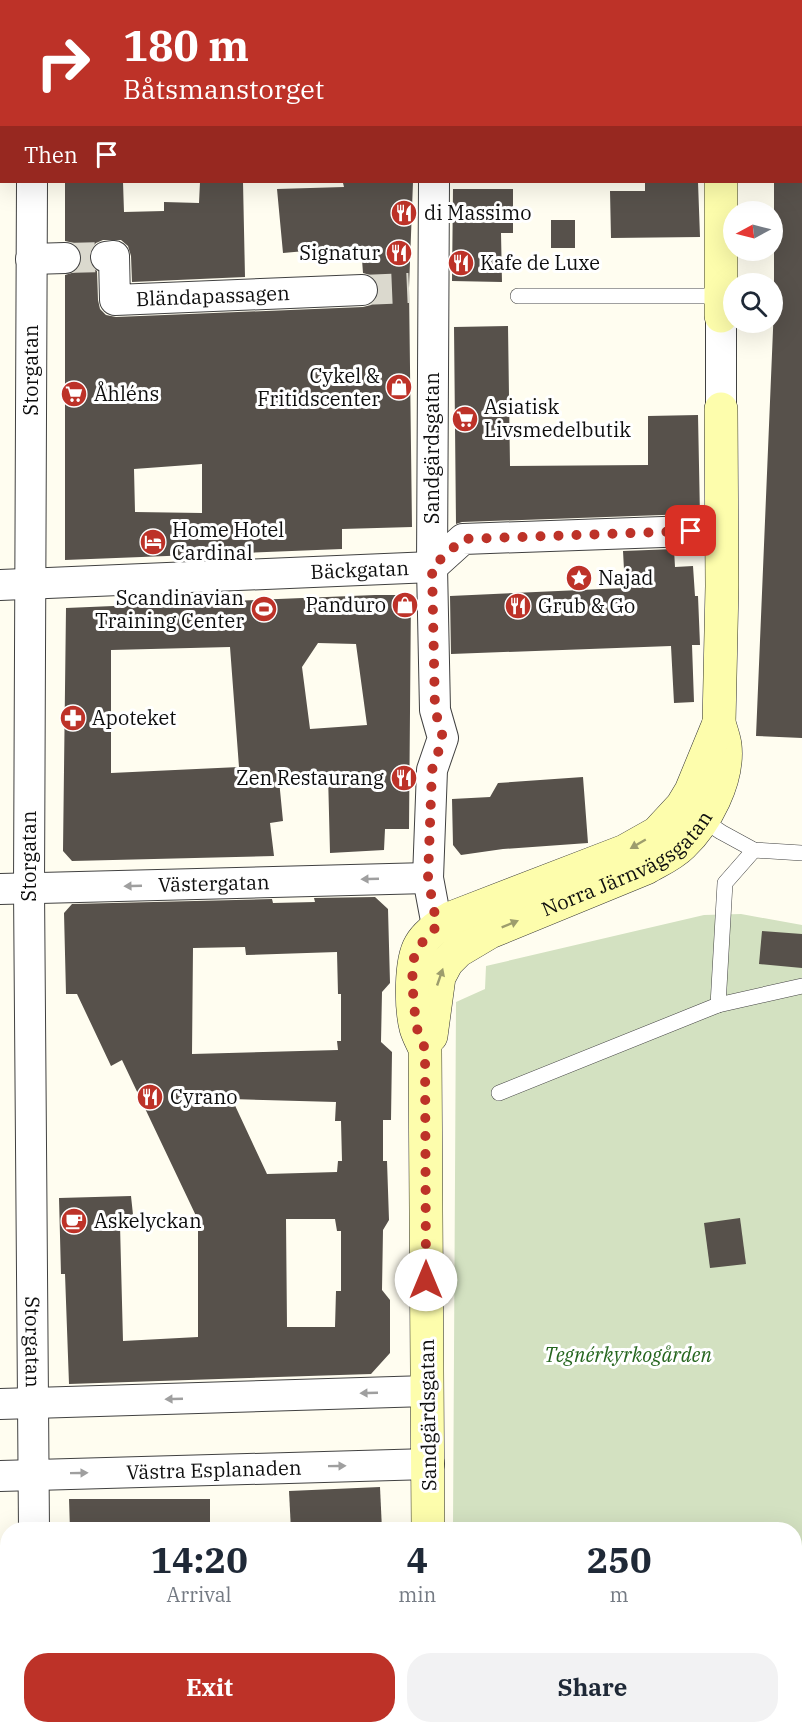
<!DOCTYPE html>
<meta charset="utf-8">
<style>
body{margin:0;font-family:"IBM Plex Serif",serif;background:#f2f2f3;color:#1f2937;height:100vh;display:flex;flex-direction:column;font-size:22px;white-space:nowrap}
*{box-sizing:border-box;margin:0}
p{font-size:20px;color:#747a83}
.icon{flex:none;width:33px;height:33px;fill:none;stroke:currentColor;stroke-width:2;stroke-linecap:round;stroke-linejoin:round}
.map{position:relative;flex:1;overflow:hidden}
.drawer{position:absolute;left:0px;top:1522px;width:802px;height:212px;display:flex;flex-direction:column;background:#fff;border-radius:24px 24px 0 0;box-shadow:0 6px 24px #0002}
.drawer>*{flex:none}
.hud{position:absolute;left:0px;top:0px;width:802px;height:183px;box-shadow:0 6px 24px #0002;background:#bd3228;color:#fff;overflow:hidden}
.needle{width:39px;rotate:263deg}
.fabs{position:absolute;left:723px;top:201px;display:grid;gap:12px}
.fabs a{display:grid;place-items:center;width:60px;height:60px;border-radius:50%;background:#fff;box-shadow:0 6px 24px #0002;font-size:30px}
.pin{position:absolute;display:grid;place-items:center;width:51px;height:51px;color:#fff;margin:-26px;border-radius:12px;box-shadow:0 3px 9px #0006}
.me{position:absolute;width:66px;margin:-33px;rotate:0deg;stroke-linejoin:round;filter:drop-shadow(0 0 4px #0008)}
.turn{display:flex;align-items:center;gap:21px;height:126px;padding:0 24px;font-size:27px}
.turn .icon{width:78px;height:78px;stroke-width:2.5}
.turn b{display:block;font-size:42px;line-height:51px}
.then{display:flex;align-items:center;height:57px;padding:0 24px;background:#0003;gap:12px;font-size:22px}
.eta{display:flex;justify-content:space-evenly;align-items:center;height:102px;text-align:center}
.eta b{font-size:36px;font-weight:700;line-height:42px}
.primary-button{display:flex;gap:12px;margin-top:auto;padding:12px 24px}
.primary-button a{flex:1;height:69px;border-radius:24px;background:#bd3228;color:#fff;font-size:24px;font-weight:700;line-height:69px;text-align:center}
.primary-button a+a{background:#f2f2f3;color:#1f2937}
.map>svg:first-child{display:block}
.cemetery{fill:#d3e1c1}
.building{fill:#57514b;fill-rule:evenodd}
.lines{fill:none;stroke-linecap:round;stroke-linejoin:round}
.street-tunnel{stroke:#dbd9ce;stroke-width:30;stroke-dasharray:30 15;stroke-linecap:butt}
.lane-casing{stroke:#414141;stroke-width:16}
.street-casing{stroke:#414141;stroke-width:32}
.secondary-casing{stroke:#303030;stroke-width:34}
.lane{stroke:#fff;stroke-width:15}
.street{stroke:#fff;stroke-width:30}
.secondary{stroke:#fdfdac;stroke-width:33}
.oneway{fill:#9d9d6d}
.oneway2{fill:#9f9f9f}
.route{stroke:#bd3228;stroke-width:10;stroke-dasharray:0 18}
.labels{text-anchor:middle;stroke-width:6;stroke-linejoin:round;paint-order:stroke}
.poi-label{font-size:20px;fill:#0e0e0e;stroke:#fff;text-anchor:start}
.street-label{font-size:20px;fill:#0e0e0e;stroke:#fff}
.park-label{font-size:20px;font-style:italic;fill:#26661f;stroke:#fff}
</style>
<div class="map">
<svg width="802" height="1733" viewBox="0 0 802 1733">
<rect width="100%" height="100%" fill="#fffdf0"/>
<path class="cemetery" d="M741,914L802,925V1733H452V1726H795V1530H453L456,1002L485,989L486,966L704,915Z"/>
<g class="building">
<path d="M65,182H123L124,212L164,211V202L199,203L200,182H243L245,277L132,282L131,256L128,246L121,240H103L96,243L90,250L89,260L92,267L97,271L98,300L100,309L106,315L116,317L363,307L371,305L377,298L379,289L376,280L370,275L363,273L361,246L283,253L277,189L344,187L343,183L413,182L409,288L412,527L342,529V549L65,560V275L75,272L80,266L82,258L79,248L74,243L65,241ZM202,464V513L135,512L134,469Z"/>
<path d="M645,182H698L700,237L611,238L610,191H645Z"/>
<path d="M774,182H802V738L756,736L774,306Z"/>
<path d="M453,189H513V233H501L502,282L452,281Z"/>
<rect x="551" y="220" width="24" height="28"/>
<path d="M508,326L510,466L648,465V416L698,415L700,516L690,514L462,522L456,524L454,327Z"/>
<path d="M674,549L675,567L693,566L695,596H698L700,645H692L694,702L674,703L671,646L451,654L450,596L625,588L623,551Z"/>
<path d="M375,595H411L409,829H385L384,850L330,853L328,774L279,780L283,821L270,823L274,856L72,861L63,851L66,608ZM318,643L356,644L367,725L310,729L302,667ZM230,647L239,767L111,773V650Z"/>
<path d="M583,777L588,843L503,849L461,855L453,845L452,799L490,797L498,783Z"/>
<path d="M375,897L388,909L390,983L382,992L381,1042L392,1052L391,1120H383V1161H387L389,1220L383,1230L382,1290L390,1300V1353L371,1374L69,1384L65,1274H61L59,1198L131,1196L134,1224L120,1225L123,1341L198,1337V1220L122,1060L111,1066L77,994H66L64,913L72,904L272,899L273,903L315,902L314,898ZM245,947L246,955L337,952L338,994H341V1041H337L338,1050L192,1054L193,948ZM232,1099L336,1102L335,1121H341L342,1161H338L337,1172L267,1174ZM286,1219H335L337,1231H341V1291H336L335,1327H287Z"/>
<path d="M762,931L802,934V968L759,964Z"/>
<path d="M740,1218L746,1264L710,1268L704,1223Z"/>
<path d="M380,1487L382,1530H291L289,1491Z"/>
<path d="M69,1499H210V1530H70Z"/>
</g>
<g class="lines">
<g class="street-tunnel">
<path d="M65,258L106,257"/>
<path d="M362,290L409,288"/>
</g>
<defs>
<g id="lane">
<path d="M518,296H720"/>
<path d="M700,818L721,832L754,850L802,853"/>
<path d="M718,1005L802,986"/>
<path d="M499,1093L718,1005L725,883L754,850"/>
</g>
<g id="street">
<path d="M33,2V0"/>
<path d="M435,2V0"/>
<path d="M0,79H2"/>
<path id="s1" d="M32,182L29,888L34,1530"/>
<path d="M434,182L432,567L435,710L443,738L432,770L428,878L437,926"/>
<path id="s2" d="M106,257L114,256L115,300L362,290"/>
<path d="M31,259L65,258"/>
<path d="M721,409V316"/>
<path d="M432,567L463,539L691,531"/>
<path id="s3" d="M0,585L432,567"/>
<path id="s4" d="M0,889L428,878"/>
<path d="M0,1404L427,1391"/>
<path id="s5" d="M0,1476L429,1464"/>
<path d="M37,1726V1733"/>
</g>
<g id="secondary">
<path d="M721,0V2"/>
<path d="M721,316V182"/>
<path id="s6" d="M431,1036L439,977L447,962L458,951L490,932L646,868C658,861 672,855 682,845C706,822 729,780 725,745C724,738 721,730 719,723L722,586L721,409"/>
<path d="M428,1530L425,1049C422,1042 418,1035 416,1028C411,1009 410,962 420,945C427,933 439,925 451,918L625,851L657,833L682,806L691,791L719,723"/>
<path d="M426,1733V1726"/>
</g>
</defs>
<use href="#lane" class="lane-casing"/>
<use href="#street" class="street-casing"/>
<use href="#secondary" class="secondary-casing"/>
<use href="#lane" class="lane"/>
<use href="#street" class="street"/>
<use href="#secondary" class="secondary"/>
</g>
<defs><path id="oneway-solid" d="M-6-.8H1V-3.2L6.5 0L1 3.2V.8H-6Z" transform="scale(1.5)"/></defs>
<g class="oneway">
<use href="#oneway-solid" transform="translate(638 844) rotate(150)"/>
<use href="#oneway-solid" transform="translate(510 924) rotate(-22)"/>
<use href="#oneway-solid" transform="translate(440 977) rotate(-71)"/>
</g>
<g class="oneway2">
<use href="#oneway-solid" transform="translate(370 879) rotate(178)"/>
<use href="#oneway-solid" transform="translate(133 886) rotate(178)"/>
<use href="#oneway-solid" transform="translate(369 1393) rotate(178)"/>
<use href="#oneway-solid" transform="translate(174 1399) rotate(178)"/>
<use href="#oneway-solid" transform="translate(337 1466) rotate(-1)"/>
<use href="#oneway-solid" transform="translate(79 1473) rotate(-1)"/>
</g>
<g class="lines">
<path class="route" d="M426,1280L425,1049L416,1026L412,981L414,958L420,945L437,926L428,878L432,770L443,738L435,710L432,567L463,539L691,531"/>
</g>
<defs>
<symbol id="restaurant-disc" viewBox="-11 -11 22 22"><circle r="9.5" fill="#bd3228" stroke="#fff"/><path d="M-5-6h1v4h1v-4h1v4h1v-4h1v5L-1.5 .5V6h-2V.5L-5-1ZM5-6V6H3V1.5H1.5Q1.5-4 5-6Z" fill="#fff"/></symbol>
<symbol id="shop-disc" viewBox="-11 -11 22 22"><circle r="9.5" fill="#bd3228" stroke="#fff"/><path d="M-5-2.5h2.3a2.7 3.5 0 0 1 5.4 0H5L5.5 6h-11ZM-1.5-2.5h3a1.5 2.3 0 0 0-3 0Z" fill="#fff"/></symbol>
<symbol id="supermarket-disc" viewBox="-11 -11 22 22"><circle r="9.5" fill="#bd3228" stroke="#fff"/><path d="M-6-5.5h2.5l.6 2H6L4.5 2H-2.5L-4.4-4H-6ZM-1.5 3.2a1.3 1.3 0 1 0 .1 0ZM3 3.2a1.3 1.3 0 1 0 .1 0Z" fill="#fff"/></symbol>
<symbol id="hotel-disc" viewBox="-11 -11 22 22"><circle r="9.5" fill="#bd3228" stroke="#fff"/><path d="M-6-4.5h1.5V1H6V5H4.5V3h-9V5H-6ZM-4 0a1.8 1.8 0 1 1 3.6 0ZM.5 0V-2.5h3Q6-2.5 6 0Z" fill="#fff"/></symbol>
<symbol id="sight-disc" viewBox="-11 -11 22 22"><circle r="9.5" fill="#bd3228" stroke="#fff"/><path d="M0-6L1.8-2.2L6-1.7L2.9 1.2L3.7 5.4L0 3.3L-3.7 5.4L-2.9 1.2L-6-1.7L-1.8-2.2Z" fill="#fff"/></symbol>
<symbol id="stadium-disc" viewBox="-11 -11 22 22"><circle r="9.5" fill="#bd3228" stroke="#fff"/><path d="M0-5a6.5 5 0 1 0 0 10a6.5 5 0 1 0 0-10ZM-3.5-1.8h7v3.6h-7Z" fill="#fff"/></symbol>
<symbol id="pharmacy-disc" viewBox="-11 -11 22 22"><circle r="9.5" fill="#bd3228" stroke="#fff"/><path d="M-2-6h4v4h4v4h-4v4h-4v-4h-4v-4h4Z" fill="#fff"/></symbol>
<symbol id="cafe-disc" viewBox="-11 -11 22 22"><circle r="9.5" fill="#bd3228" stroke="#fff"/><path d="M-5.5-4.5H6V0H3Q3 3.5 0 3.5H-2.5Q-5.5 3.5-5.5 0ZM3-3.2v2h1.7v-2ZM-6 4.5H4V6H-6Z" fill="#fff"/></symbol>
</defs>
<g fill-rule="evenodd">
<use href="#restaurant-disc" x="389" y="198" width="30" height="30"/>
<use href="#restaurant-disc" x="384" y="238" width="30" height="30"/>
<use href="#restaurant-disc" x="446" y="248" width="30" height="30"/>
<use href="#shop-disc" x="384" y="372" width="30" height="30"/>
<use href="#supermarket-disc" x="59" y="379" width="30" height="30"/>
<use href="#supermarket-disc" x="450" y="404" width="30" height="30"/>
<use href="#hotel-disc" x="138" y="527" width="30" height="30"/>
<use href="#sight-disc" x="564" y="563" width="30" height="30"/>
<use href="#shop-disc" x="390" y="590" width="30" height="30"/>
<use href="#restaurant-disc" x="503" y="591" width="30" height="30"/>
<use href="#stadium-disc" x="249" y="594" width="30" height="30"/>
<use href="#pharmacy-disc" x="58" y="703" width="30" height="30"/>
<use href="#restaurant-disc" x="389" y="763" width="30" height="30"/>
<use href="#restaurant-disc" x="135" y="1082" width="30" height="30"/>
<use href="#cafe-disc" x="59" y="1206" width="30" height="30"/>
</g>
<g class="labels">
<g class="poi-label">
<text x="424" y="220">di Massimo</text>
<text x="380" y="260" text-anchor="end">Signatur</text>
<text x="480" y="270">Kafe de Luxe</text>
<text x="380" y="383" text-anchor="end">Cykel &amp;<tspan x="380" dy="23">Fritidscenter</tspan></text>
<text x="94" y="401">Åhléns</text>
<text x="484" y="414">Asiatisk<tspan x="484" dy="23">Livsmedelbutik</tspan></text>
<text x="172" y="537">Home Hotel<tspan x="172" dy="23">Cardinal</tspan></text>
<text x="598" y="585">Najad</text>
<text x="244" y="605" text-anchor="end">Scandinavian<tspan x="244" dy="23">Training Center</tspan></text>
<text x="386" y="612" text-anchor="end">Panduro</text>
<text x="538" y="613">Grub &amp; Go</text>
<text x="92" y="725">Apoteket</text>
<text x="384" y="785" text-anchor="end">Zen Restaurang</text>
<text x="170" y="1104">Cyrano</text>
<text x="94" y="1228">Askelyckan</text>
</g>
<g class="street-label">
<text dy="7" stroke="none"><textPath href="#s2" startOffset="150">Bländapassagen</textPath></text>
<text transform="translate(31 370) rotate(-90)" y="7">Storgatan</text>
<text transform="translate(432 448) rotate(-90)" y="7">Sandgärdsgatan</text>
<text dy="7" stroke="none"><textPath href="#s3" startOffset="360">Bäckgatan</textPath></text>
<text transform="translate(29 856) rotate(-90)" y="7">Storgatan</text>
<text dy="7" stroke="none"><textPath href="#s6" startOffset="284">Norra Järnvägsgatan</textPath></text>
<text dy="7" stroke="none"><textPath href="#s4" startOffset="214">Västergatan</textPath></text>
<text dy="7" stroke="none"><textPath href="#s1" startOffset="1160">Storgatan</textPath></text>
<text transform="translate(428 1415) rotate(-91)" y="7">Sandgärdsgatan</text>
<text dy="7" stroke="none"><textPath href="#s5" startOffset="214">Västra Esplanaden</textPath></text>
</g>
<g class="park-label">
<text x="628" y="1362">Tegnérkyrkogården</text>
</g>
</g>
</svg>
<div class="fabs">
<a><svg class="needle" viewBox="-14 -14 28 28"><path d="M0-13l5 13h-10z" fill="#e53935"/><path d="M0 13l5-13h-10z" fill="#747a83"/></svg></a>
<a><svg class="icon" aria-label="search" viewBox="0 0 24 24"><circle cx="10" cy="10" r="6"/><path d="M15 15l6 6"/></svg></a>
</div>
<div class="pin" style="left:691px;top:531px;background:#d93025"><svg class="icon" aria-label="arrive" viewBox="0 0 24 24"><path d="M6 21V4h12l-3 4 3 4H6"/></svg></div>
<svg class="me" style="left:426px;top:1280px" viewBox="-20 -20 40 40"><circle r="19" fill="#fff"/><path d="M0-13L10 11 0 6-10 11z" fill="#bd3228"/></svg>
<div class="hud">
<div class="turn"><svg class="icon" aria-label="right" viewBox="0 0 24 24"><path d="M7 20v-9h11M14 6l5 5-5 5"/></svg><div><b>180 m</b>Båtsmanstorget</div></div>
<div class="then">Then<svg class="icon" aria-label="arrive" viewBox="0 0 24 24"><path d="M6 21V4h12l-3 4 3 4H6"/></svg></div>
</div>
<section class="drawer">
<div class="eta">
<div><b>14:20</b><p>Arrival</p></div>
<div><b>4</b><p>min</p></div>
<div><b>250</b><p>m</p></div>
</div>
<div class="primary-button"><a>Exit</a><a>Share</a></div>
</section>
</div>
